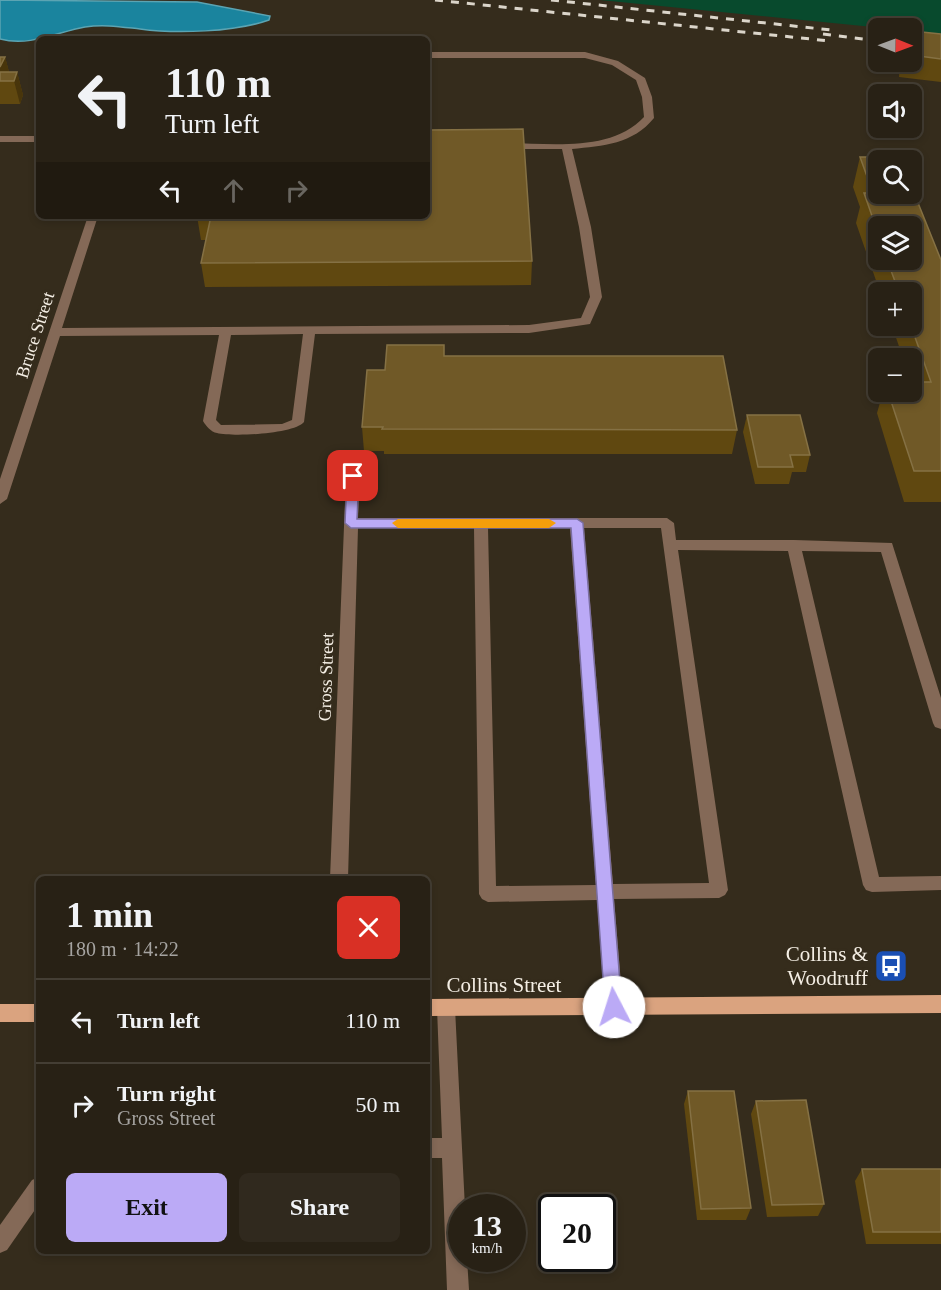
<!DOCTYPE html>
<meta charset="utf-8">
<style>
body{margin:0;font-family:Georgia,serif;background:#30291e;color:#f1f3f6;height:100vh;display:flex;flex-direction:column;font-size:22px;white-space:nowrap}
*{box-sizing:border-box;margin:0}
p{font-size:20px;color:#a5a3a0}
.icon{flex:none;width:33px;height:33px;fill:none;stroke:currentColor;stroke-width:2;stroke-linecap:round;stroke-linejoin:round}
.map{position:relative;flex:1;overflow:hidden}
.panel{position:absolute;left:36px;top:876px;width:394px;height:378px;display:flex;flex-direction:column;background:#282115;border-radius:9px;box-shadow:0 3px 9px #0003,0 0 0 2px #443e34}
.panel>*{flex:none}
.hud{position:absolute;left:36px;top:36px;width:394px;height:183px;border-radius:9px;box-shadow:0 3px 9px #0003,0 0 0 2px #443e34;background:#282115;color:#f1f3f6;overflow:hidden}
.needle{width:39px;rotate:91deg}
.tools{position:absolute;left:868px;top:18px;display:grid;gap:12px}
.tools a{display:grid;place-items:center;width:54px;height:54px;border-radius:9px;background:#282115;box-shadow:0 3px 9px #0003,0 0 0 2px #443e34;font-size:30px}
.speed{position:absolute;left:448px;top:1194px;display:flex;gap:12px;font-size:30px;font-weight:700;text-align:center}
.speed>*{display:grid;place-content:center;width:78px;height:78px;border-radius:50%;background:#282115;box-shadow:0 3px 9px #0003,0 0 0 2px #443e34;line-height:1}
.speed small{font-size:15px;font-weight:400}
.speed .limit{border:3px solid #111;border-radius:9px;background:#fff;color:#111}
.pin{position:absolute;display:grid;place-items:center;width:51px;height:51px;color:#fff;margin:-26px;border-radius:12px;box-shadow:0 3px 9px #0006}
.me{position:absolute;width:66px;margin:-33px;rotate:355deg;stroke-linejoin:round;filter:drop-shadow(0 0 4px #0008)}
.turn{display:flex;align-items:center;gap:21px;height:126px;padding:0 30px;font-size:27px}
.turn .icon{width:78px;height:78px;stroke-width:2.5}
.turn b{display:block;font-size:42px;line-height:51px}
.lanes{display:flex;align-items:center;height:57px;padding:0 30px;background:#0003;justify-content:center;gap:30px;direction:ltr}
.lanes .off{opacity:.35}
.round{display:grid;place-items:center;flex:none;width:63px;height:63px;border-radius:9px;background:#30291e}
.overview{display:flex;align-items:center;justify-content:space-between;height:102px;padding:0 30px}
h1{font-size:36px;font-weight:700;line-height:45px}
.action{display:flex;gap:12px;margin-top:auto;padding:12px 30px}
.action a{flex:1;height:69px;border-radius:9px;background:#bbaaf6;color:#111;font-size:24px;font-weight:700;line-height:69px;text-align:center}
.action a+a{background:#30291e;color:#f1f3f6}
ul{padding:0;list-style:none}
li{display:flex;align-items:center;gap:18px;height:84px;padding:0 30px;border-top:2px solid #443e34}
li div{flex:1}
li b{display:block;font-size:22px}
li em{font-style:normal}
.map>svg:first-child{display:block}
.green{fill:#084a2d}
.water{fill:#1a849e;stroke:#5ba4b3;stroke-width:1.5}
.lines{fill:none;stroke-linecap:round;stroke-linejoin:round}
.minor{fill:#846957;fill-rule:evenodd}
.major{fill:#daa37f;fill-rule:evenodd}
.rail{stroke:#dbd5ca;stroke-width:3;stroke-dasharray:8 8;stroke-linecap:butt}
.wall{fill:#604810;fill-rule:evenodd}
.shaded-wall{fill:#48350b}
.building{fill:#705927;stroke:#857144;stroke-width:1.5}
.route{fill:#bbaaf6;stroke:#7a6ea0;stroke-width:1.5}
.slow{fill:#f59e0b}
.labels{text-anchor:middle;stroke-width:6;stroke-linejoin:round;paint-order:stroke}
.street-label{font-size:18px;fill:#f4eee4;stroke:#352c1c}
.near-poi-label{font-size:21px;fill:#f4eee4;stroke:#352c1c;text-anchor:end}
.near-street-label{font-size:21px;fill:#f4eee4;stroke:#352c1c}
</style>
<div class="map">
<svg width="941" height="1290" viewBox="0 0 941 1290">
<rect width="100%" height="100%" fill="#352c1c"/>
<path class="green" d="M600,0H941V34L912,31V28H883Z"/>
<path class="water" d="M0,0L197,2L270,16L269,20C235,32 176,34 140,29C122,27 104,24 85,27C57,32 30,47 0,39Z"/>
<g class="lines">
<g class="minor">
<path d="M149,34H155L156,39H146Z"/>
<path d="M428,52H585L618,61L645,78L652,97L654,118C633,144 603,146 572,149L591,227L602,297L590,324L529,333L315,334L304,422C294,434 233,437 217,433C211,432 206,426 203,421L219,335L60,336L7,499L0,504V479L88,216H98L62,328L529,325L581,318L590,297L579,227L562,149H504L499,146L504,143C548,143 611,153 644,117L642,97L636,80L612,65L585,58H428ZM303,334L292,420L282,424L221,425L216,420L231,335Z"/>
<rect x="0" y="136" width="39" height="6"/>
<path d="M353,471L360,476L358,518H667L674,523L676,540H794L892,543L941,698V729L935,727L933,723L881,552L802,551L879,877L941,876V890L872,892L866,890L863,885L788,551L678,550L728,890L725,895L719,898L614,899L623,1007L621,1013L614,1016L607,1013L605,1007L597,900L488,902L482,899L479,894L474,528H358L348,879H330L346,476ZM488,528H570L596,885L496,886ZM584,528H661L709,883L613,884Z"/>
<path d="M446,999L453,1002L455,1008L465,1208H462V1258H467L469,1290H447L442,1158H428V1138H442L437,1008L439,1002Z"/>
<path d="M39,1177V1204L7,1250L0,1253V1225L32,1180Z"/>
</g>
<g class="major">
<path d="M941,995V1013L428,1016V999Z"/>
<rect x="0" y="1004" width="39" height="18"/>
</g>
<g class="rail">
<path d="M435,0L830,41"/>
<path d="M551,0L831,30"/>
<path d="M823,34L879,41"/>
</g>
</g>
<g class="wall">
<path d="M912,31L941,34V82L899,77L900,62H912Z"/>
<path d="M0,57H5L9,72H17L23,95L20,104H0Z"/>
<path d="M860,157L941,260V502H904L877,413L883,392H912V358H903L892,326H912V292H880L856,223L860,207L853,187ZM879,226L912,260H879Z"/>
<path d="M197,216H428L532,261L531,285L205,287L201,263L206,240H201Z"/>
<path d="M445,356L737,430L732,454H384V451H364L362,427L385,370Z"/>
<path d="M747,415L810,455L806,472H792L789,484H755L743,432Z"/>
<path d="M688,1091L751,1208L746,1220H697L684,1104Z"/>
<path d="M756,1101L824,1204L818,1216L767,1217L751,1114Z"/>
<path d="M862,1169H941V1244H866L855,1181Z"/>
</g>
<g class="shaded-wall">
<path d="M5,57L11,79L0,81V67Z"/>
<path d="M17,72L23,95L20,104L14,81Z"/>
</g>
<g class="building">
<path d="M912,31L941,34V59L912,55Z"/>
<path d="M0,57H5L0,67Z"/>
<path d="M0,72H17L14,81H0Z"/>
<path d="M523,129L532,261L201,263L211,216H428V130Z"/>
<path d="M860,157H900L901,160H879V194H912V188L941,260V471H914L888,392H912V382H931L911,326H912V292H899L887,260H912V226H879V236L864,193H873Z"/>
<path d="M387,345H444V356H723L737,430L382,429L383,427H362L367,370H385Z"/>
<path d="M747,415H800L810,455H790L793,467H758Z"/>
<path d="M688,1091H734L751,1208L701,1209Z"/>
<path d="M806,1100L824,1204L772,1205L756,1101Z"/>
<path d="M862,1169H941V1232H873Z"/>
</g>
<path class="route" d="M353,472L359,476L357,519H577L583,523L622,1007L620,1013L614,1015L608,1013L605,1007L571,528H351L345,523L347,476Z"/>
<path class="slow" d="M398,519H549L556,523L549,528H398L392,523Z"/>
<defs>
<symbol id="bus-square" viewBox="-11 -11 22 22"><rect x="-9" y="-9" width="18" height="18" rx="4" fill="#1a4fb4" stroke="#352c1c"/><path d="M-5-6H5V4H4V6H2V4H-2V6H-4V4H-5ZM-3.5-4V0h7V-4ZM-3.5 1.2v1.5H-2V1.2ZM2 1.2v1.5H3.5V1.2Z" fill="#fff"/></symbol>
</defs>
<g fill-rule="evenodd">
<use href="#bus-square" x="872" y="947" width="38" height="38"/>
</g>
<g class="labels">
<g class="street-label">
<text transform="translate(35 335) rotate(-72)" y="6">Bruce Street</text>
<text transform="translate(326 677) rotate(-88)" y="6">Gross Street</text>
</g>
<g class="near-poi-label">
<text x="868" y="961">Collins &amp;<tspan x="868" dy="24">Woodruff</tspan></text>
</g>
<g class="near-street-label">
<text x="504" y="992">Collins Street</text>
</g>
</g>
</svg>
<div class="tools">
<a><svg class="needle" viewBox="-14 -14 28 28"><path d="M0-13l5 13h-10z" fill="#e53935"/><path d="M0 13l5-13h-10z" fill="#a5a3a0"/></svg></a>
<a><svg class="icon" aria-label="sound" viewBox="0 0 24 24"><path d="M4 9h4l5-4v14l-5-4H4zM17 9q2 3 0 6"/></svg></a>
<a><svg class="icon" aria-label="search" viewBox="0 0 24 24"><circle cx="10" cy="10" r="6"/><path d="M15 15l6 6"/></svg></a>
<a><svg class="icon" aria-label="layers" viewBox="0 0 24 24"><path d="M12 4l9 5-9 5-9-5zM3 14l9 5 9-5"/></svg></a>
<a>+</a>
<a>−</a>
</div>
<div class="speed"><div>13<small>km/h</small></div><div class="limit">20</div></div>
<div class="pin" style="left:353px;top:476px;background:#d93025"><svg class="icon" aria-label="arrive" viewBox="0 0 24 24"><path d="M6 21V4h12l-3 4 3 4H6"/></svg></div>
<svg class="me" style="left:614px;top:1007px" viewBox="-20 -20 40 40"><circle r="19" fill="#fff"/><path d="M0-13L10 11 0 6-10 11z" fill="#bbaaf6"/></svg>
<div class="hud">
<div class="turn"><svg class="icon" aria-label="left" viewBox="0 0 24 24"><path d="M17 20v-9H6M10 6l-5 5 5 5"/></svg><div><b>110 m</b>Turn left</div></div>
<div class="lanes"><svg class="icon" aria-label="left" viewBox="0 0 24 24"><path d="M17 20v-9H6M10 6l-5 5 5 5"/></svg><svg class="icon off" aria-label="ahead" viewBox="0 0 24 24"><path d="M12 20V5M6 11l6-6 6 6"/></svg><svg class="icon off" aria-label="right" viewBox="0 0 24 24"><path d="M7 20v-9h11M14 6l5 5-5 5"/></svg></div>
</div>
<section class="panel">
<div class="overview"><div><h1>1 min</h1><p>180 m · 14:22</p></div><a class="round" style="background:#d93025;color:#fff"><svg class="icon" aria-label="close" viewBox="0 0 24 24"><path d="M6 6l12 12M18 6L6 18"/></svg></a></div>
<ul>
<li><svg class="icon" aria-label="left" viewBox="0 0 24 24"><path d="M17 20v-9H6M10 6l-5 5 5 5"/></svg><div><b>Turn left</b></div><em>110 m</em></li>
<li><svg class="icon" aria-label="right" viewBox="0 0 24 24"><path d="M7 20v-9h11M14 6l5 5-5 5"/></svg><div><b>Turn right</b><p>Gross Street</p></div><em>50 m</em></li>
</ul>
<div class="action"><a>Exit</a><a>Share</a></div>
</section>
</div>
